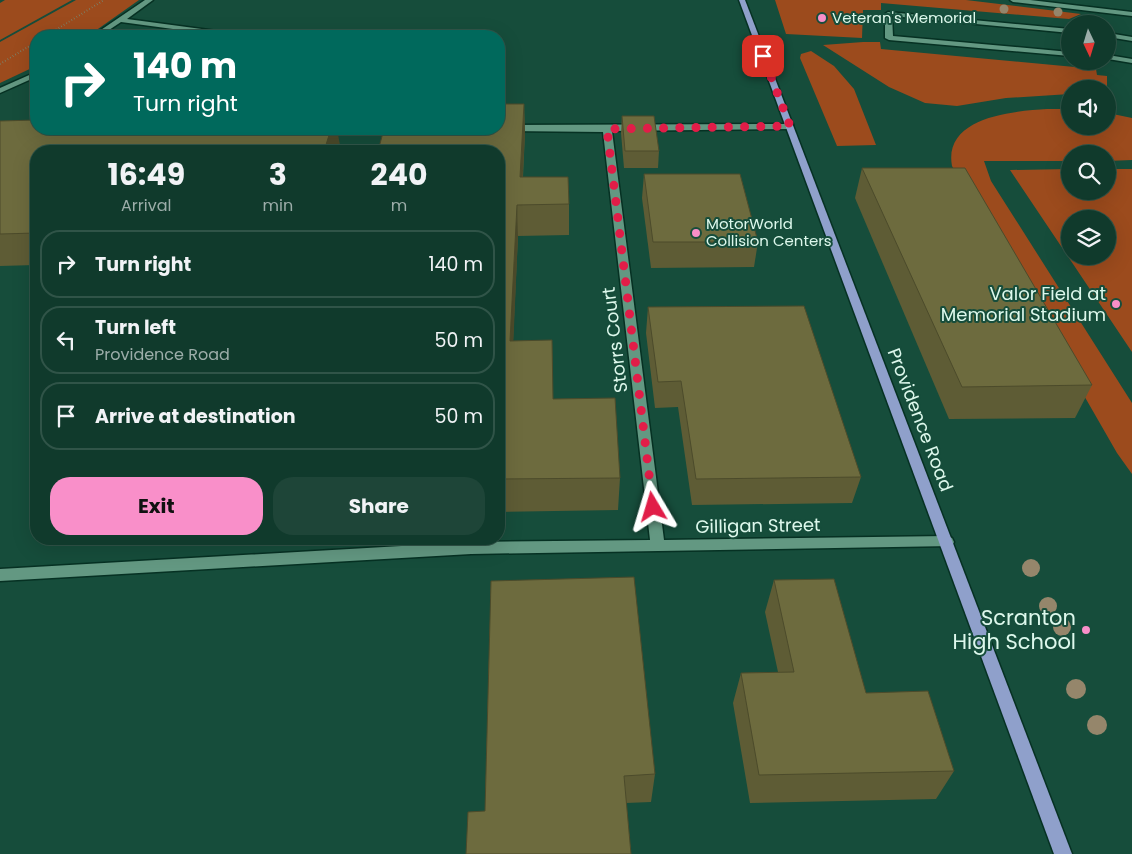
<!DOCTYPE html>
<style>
body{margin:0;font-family:Poppins,sans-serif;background:#1e4538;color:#f1f3f6;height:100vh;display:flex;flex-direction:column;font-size:19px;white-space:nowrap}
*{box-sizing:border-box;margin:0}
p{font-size:16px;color:#9cada9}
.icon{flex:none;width:28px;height:28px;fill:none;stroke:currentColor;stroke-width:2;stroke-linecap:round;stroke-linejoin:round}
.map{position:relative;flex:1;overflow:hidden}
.sheet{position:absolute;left:30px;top:145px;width:475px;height:400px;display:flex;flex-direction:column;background:#103a2c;border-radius:20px;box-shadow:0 5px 20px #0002,0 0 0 1px #305448}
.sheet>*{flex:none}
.guide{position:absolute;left:30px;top:30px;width:475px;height:105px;border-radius:20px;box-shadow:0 5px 20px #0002,0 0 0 1px #305448;background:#00695c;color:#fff;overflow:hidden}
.needle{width:32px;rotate:176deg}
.buttons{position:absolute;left:1061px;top:15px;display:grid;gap:10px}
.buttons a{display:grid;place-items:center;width:55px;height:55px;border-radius:50%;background:#103a2c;box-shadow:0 5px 20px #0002,0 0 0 1px #305448;font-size:25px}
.pin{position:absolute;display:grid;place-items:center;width:42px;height:42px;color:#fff;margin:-21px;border-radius:10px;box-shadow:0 2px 8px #0006}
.me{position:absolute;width:55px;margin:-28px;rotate:353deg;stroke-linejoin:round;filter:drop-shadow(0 0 4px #0008)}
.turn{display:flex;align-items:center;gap:18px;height:105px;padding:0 20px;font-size:22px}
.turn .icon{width:65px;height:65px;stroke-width:2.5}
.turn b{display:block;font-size:35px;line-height:42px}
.eta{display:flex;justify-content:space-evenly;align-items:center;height:85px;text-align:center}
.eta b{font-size:30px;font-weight:700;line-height:35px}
.cta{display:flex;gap:10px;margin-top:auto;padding:10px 20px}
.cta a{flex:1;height:58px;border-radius:20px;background:#f98fc9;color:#111;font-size:20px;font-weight:700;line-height:58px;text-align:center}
.cta a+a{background:#1e4538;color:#f1f3f6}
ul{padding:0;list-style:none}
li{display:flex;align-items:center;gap:15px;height:68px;margin:0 10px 8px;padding:0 10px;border:2px solid #305448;border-radius:20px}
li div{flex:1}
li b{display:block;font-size:19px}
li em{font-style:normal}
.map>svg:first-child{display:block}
.green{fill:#9c4b1d;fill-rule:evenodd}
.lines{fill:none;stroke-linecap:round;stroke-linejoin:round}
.minor-casing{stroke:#063123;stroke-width:3}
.major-casing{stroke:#063123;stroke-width:3}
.path{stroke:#6e9889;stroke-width:2;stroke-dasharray:0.5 2.5;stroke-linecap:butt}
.minor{fill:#639882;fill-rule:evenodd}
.major{fill:#8fa0cb;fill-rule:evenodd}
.tree{fill:#95866b}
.wall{fill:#5e5c35}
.shaded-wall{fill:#4c4b2b}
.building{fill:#6d6b3e;stroke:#4c4b2b}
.route{stroke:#e11d48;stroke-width:9;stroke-dasharray:0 16.2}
.poi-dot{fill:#f98fc9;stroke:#164d3b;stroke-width:2}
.labels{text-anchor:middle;stroke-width:4;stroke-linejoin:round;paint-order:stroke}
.far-poi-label{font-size:15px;fill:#ddf8ec;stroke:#164d3b;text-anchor:start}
.poi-label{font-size:18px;fill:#ddf8ec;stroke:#164d3b;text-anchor:end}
.street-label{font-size:18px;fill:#ddf8ec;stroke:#164d3b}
.near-poi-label{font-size:21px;fill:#ddf8ec;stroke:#164d3b;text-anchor:end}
</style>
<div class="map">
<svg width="1132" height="854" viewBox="0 0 1132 854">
<rect width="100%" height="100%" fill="#164d3b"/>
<g class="green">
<path d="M5,0H72L0,40V3Z"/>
<path d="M76,0H139L88,36H36V66L0,83V42Z"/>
<path d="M775,0H966L1081,14L1069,19L881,3V10H863L862,38L786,34Z"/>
<path d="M863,42H880L881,49L1096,69L1097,75L1107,76V89H1070V94L1006,98L957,106L925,103L889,87L823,45Z"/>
<path d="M811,51L834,66L854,89L876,145L837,146L800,58L801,54Z"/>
<path d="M1047,109H1070V126H1108V113L1132,118V160L1108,161V154H1070V161H984L991,181L1132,403V474L1117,453L952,166C943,117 1013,111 1047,109Z"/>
<path d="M1070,169V191H1108V169H1132V352L1010,170ZM1070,219H1108V256H1070Z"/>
</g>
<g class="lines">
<defs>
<g id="minor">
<path d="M145,0H153L127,19L239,34L243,36H225L121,22L100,36H92Z"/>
<path d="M1010,0H1030L1132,12V16L1013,2Z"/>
<path d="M888,12L1070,29V33L892,16L893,36L1070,52V56L889,40L885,38V14Z"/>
<path d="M1108,33L1132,37V41L1108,37Z"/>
<path d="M1108,55L1132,59V63L1108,59Z"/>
<path d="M36,72V77L0,93V88Z"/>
<path d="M793,124V128L790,129L612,131L664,540L947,536L952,538L954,542L952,546L471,554L0,581V569L471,542L650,540L603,132L499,131L495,129H499V125Z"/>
</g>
<path id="major" d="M739,0H745L1072,854H1054Z"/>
</defs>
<use href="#minor" class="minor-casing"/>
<use href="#major" class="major-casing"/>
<g class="path">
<path d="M46,36L104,0"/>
<path d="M0,64L36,42"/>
</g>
<use href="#minor" class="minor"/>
<use href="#major" class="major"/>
</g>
<g class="tree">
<circle cx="1004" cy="9" r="4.5"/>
<circle cx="1058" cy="12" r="4.5"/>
<circle cx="1031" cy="568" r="9"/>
<circle cx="1048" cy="606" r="9"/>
<circle cx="1062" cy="627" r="9"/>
<circle cx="1076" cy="689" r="10"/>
<circle cx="1097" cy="725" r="10"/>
</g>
<g class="wall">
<path d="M524,104L525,133L523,177L569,204V235L518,236L513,341L553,399L620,478L618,510L499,512V151Z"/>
<path d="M622,116L659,151L658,168H624L621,133Z"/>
<path d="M0,121L340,145L36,151V265L0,266Z"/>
<path d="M862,168L1092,385L1075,418L949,419L855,198Z"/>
<path d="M644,174L758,242L754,267L651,268L642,198Z"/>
<path d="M648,307L861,477L852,503L692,505L678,407L655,408L646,333Z"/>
<path d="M774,580L866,693L954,771L936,799L750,803L733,703L741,673L778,672L765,612Z"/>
<path d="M491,581L655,774L651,802L626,803L631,854L485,811Z"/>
</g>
<g class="shaded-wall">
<path d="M524,104L525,133L521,207L520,177Z"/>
<path d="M331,129H337L340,145L338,151H324Z"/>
<path d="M517,205L518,236L512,373L510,341Z"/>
</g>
<g class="building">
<path d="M499,104H524L520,177H568L569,204L517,205L510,341L552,340L553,399L615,398L620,478L499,479V151H378L384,129H499Z"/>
<path d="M622,116H654L659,151H625Z"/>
<path d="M36,120V129H331L324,151H36V233L0,234V121Z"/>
<path d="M862,168H965L1092,385L962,387Z"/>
<path d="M644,174H740L758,242H653Z"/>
<path d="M804,306L861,477L696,479L681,381L658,382L648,307Z"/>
<path d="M634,577L655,774L624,776L631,854H466L468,812L485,811L491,581Z"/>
<path d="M834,579L866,693L928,691L954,771L759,775L741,673L794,672L774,580Z"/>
</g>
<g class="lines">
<path class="route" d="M653,507L607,129L790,126L763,56"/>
</g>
<g class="poi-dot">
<circle cx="822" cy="18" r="5"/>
<circle cx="696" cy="233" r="5"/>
<circle cx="1116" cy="304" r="5"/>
<circle cx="1086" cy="630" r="5"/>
</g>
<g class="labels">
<g class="far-poi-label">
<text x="832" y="23">Veteran's Memorial</text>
<text x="706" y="229">MotorWorld<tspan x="706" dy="17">Collision Centers</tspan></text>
</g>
<g class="poi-label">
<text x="1106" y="300">Valor Field at<tspan x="1106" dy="21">Memorial Stadium</tspan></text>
</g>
<g class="street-label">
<text transform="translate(615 340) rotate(-97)" y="6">Storrs Court</text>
<text transform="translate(920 420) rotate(69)" y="6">Providence Road</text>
<text transform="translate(758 526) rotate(-1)" y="6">Gilligan Street</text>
</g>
<g class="near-poi-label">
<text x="1076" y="625">Scranton<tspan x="1076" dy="24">High School</tspan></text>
</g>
</g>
</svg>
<div class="buttons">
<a><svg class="needle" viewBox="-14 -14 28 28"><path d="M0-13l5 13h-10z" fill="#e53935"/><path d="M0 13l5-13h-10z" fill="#9cada9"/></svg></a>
<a><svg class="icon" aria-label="sound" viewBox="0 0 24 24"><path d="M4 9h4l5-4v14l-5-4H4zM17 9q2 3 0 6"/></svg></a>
<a><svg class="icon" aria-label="search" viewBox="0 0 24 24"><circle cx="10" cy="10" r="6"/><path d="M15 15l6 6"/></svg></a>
<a><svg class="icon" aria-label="layers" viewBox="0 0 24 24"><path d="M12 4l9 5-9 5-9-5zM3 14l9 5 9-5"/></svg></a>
</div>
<div class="pin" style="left:763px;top:56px;background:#d93025"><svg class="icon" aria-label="arrive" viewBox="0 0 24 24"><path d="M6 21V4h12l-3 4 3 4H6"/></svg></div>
<svg class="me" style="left:653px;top:507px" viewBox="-20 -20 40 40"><path d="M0-17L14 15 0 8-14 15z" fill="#e11d48" stroke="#fff" stroke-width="4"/></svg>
<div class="guide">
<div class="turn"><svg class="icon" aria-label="right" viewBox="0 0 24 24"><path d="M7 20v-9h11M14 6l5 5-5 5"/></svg><div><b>140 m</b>Turn right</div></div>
</div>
<section class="sheet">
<div class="eta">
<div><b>16:49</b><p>Arrival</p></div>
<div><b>3</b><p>min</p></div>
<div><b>240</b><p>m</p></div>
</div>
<ul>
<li><svg class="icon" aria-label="right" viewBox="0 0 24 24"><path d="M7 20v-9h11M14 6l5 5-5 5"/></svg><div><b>Turn right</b></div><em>140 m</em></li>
<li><svg class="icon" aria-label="left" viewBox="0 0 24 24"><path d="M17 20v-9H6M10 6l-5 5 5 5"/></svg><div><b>Turn left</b><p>Providence Road</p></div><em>50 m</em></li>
<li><svg class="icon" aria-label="arrive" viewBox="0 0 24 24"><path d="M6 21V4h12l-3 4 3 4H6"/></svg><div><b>Arrive at destination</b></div><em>50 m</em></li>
</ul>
<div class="cta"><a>Exit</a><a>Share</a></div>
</section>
</div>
